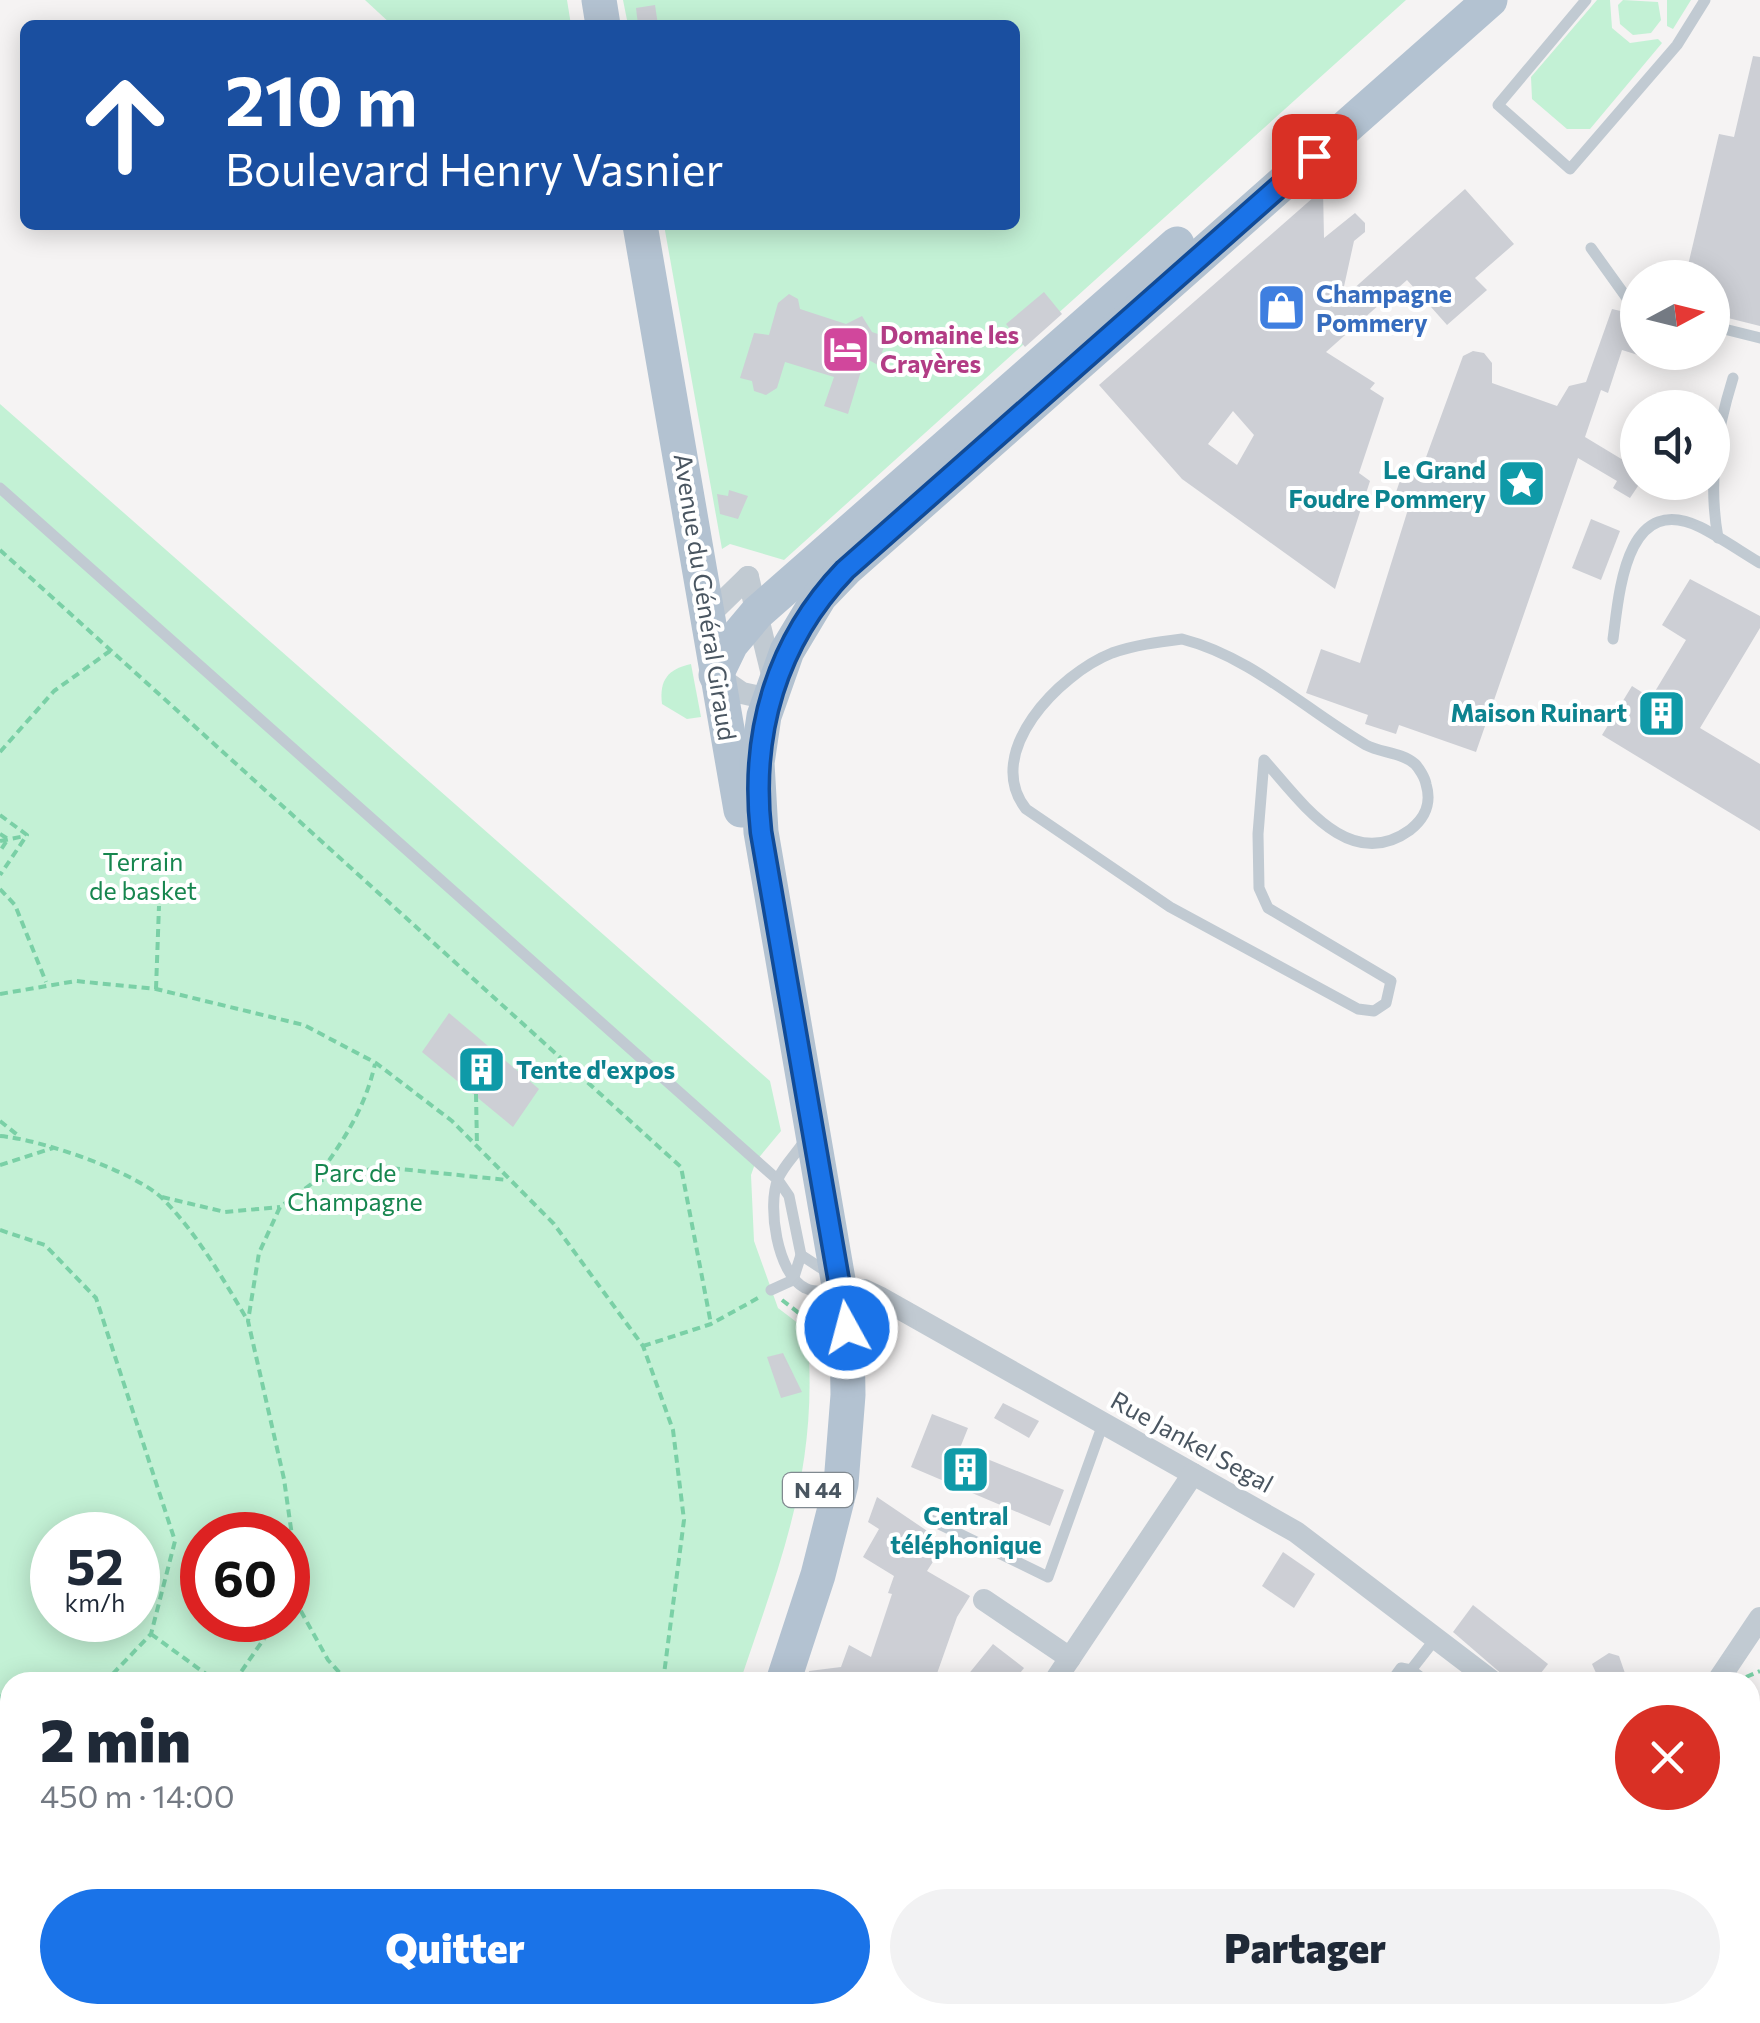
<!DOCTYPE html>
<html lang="fr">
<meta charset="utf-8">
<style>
body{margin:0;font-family:Commissioner,sans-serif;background:#f2f2f3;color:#1f2937;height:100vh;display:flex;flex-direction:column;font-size:38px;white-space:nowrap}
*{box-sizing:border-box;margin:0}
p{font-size:32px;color:#747a83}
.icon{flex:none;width:55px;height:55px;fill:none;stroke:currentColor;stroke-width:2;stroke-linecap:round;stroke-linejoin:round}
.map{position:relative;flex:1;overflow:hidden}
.sheet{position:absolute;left:0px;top:1672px;width:1760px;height:352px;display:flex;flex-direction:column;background:#fff;border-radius:30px 30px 0 0;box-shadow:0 5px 25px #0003}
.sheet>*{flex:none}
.hud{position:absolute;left:20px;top:20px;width:1000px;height:210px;border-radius:15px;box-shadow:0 5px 25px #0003;background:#1a4fa0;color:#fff;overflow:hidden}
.needle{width:65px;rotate:83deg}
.buttons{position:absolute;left:1620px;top:260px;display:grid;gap:20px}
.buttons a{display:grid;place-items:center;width:110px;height:110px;border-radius:50%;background:#fff;box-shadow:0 5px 25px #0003;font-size:50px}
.speed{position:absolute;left:30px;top:1512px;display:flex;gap:20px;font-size:50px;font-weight:700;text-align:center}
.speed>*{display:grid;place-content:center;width:130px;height:130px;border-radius:50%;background:#fff;box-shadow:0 5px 25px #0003;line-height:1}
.speed small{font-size:25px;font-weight:400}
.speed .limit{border:15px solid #d22;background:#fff;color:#111}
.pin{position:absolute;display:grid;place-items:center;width:85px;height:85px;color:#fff;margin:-42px;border-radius:20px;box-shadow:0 5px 15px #0006}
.me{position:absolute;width:110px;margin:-55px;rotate:353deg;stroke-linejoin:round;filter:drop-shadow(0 0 8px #0008)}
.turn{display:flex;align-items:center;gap:35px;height:210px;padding:0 40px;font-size:45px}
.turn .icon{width:130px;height:130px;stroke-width:2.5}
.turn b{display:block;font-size:70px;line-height:85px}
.round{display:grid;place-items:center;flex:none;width:105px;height:105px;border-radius:52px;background:#f2f2f3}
.headline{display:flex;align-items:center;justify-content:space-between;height:170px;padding:0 40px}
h1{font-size:60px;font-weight:800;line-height:75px}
.action{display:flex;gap:20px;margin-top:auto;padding:20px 40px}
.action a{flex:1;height:115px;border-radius:60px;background:#1a73e8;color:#fff;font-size:40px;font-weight:800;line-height:115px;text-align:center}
.action a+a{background:#f2f2f3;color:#1f2937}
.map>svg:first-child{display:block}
.green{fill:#c3f1d5;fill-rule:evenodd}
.building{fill:#cdcfd5;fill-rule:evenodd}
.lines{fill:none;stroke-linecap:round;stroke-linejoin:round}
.path{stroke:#7ad0a6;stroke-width:4;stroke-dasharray:8 5;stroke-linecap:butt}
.lane{stroke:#c1cad2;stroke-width:11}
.street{stroke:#c1cad2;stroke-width:22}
.primary{stroke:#b3c2d1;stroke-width:35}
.route-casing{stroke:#114b97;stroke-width:25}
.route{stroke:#1a73e8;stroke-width:18}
.labels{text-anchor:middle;stroke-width:8;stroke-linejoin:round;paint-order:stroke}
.shield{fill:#fff;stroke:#808990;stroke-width:2.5}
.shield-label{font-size:22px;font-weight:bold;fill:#4a5661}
.shop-label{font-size:25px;font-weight:bold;fill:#366cbe;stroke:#fff;text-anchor:start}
.hotel-label{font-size:25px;font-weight:bold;fill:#b23c85;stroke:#fff;text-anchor:start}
.culture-label{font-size:25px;font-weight:bold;fill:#0d838f;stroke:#fff;text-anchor:end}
.street-label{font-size:25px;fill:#4a5661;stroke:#fff}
.park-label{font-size:25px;fill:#17864f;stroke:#fff}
</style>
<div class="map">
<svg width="1760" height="2023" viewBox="0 0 1760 2023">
<rect width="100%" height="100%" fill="#f5f3f3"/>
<g class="green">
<path d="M365,0H567L571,25H392Z"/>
<path d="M623,0H1406L784,560L730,544L722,549L664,225H1015V25H628Z"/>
<path d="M1597,0H1610L1612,28L1630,43L1658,39L1662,43L1590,129H1567L1532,99L1531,77Z"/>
<path d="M1623,0L1658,2L1661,20L1651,33L1633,35L1620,24L1618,5Z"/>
<path d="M1667,0H1691L1673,29L1667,26Z"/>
<path d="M0,404L770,1081L781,1131L756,1161L751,1175L754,1241L778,1308L807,1330C820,1466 782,1557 740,1682H10V1964L0,1957ZM52,1535H138V1620H52ZM202,1535H288V1620H202Z"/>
<path d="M691,664L701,717L687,719L662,704C659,680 668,669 691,664Z"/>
<path d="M1750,1805L1760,1815V2023H1630L1631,2015H1750Z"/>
<path d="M87,2015H631L628,2023H99Z"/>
</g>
<g class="building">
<path d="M655,5L658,25H638L636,8Z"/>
<path d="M1753,56L1760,57V326L1712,314V278H1685L1719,134L1734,137Z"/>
<path d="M1323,189L1324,238L1355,213L1365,223V232L1354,241L1341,300L1465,189L1514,244L1475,278L1487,290L1447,325L1407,280L1326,352L1375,383L1370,389L1384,398L1359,473L1370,481L1335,589L1182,479L1099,385ZM1233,411L1254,435L1237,465L1208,444Z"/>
<path d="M1044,292L1062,314L1025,347L1006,324Z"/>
<path d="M789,294L798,299L800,309L846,324L862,316L872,332L887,337L878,365L865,358L848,414L824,406L834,377L785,362L777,388L766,395L754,391L752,381L740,378L754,333L769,335L778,303Z"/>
<path d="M1612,309L1638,315V355L1622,350L1608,393L1601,390L1585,437L1638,469V486L1630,498L1613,488L1617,481L1578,458L1476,752L1399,725L1396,734L1365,724L1368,715L1306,693L1321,649L1360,663L1410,503L1394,498L1405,466L1421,471L1463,356L1473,351L1484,353L1492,363V383L1557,406L1569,386L1586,382Z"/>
<path d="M729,490L748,496L738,519L720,514L717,494L728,496Z"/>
<path d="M1591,519L1620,531L1601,580L1572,568Z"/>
<path d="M1690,579L1760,616V628L1700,728L1760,764V831L1602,735L1632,686L1651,698L1686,640L1662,625Z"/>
<path d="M449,1013L539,1089L513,1127L422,1052Z"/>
<path d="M783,1353L802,1392L781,1398L767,1357Z"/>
<path d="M1003,1403L1039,1421L1029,1438L994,1418Z"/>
<path d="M932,1414L968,1428L960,1448L1064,1490L1050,1526L911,1467Z"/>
<path d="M877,1497L945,1543L927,1571L970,1596L957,1617L934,1682H807L809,1671L841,1667L849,1645L871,1657L892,1594L888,1593L894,1576L863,1557L879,1529L868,1522Z"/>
<path d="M1283,1552L1315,1574L1294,1608L1262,1586Z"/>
<path d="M1473,1605L1548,1664L1534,1682H1511L1453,1632Z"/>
<path d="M993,1644L1024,1668L1013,1682H962Z"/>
<path d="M1609,1653L1619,1656L1628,1682H1600L1592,1664Z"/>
</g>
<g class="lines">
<g class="path">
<path d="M0,550L681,1167L711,1324"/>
<path d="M0,752L54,691L110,651"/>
<path d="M0,815L27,835L0,875"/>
<path d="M0,834L8,839L0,851"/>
<path d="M0,841L25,836"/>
<path d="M0,889L15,905L46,982"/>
<path d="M156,989L159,906"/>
<path d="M0,994L76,981L156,989L304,1025L376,1063L452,1121L554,1224L643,1346L673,1430L684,1520L663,1682"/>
<path d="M476,1094L477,1146"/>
<path d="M0,1121L20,1137"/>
<path d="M0,1136C39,1139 137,1172 164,1200C198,1235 223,1279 248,1321"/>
<path d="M0,1165L53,1148"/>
<path d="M314,1182C342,1142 364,1112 375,1064"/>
<path d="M162,1197L225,1212L280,1207"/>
<path d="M0,1230L45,1245L96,1298L175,1541L151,1634L105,1682"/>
<path d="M782,1300L817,1327"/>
<path d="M643,1346L711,1324L758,1298"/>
<path d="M151,1634L217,1682"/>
<path d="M1746,1677L1760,1671"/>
<path d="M234,1682L277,1620"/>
<path d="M289,1682H334"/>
<path d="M348,1682L328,1660L292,1595L293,1543L284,1479L248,1321L259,1253L280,1207L314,1182L380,1167L507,1180"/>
<path d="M0,1696L10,1700"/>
<path d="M0,1797L10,1796"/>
<path d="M0,1822L10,1829"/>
<path d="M0,1914L10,1922"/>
<path d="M0,1973L10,1981"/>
<path d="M59,2015L70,2023"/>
<path d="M139,2015L150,2023"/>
<path d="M366,2015L367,2023"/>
<path d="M541,2015L546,2023"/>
<path d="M32,2023L37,2015"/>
</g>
<g class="lane">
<path d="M1586,0L1498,105L1570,169L1677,45L1705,0"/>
<path d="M1591,248L1629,301L1638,305"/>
<path d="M1712,326L1760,338"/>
<path d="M0,488L778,1180L789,1196L801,1255"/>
<path d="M1718,538C1708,481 1716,433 1733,378"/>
<path d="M1182,639C1252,657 1304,709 1366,745C1381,753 1401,752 1415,764C1419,768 1425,778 1426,784C1432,804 1425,818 1410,830C1349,874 1300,800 1264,760L1258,834L1259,888L1268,908L1391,981L1386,1003L1374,1011L1358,1009L1170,907L1026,809C982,753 1059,674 1112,653C1135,645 1158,642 1182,639Z"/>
<path d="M1613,639C1619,595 1625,491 1700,527C1720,537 1740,551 1760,563"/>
<path d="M801,1146C794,1156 783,1167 778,1179C767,1205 777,1274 805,1288C814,1293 826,1291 836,1291"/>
<path d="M771,1290L793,1280L801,1255L827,1272"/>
<path d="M931,1520L1048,1577L1103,1424"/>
<path d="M1411,1670L1427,1682"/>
<path d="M1391,1682L1401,1668L1411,1670L1436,1638"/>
<path d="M1750,1716L1760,1726"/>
<path d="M1750,1897L1760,1905"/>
<path d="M1247,2015L1256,2023"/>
<path d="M1327,2015L1328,2023"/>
<path d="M1698,2015L1699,2023"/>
</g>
<g class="street">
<path d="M748,577L774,683"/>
<path d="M709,615L748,577"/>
<path d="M716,675L742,693L769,699"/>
<path d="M843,1290H864L881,1298L1296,1532L1493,1682"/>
<path d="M984,1600L1070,1658"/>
<path d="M1054,1682L1193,1474"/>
<path d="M1717,1682L1760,1618"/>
<path d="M1604,2023L1605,2015"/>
</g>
<g class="primary">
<path d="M599,0L603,25"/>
<path d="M640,225L741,810"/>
<path d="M716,675L731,644L757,613L1177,244"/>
<path d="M783,1682L818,1575L841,1484L848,1395L847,1332L761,832L757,763L764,716L787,651L820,596L845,570L1490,0"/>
<path d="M649,2023L651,2015"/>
</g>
</g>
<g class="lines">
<defs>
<path id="route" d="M847,1328L761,832C750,734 776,642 845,570L1314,156"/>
</defs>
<use href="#route" class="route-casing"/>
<use href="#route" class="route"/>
</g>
<defs>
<symbol id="shop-square" viewBox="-11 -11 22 22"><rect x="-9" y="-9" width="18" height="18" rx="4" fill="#3f7fe0" stroke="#fff"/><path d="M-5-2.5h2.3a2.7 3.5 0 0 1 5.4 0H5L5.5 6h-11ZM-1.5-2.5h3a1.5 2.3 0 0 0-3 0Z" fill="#fff"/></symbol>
<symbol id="hotel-square" viewBox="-11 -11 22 22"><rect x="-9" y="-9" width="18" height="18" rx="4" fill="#d1479c" stroke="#fff"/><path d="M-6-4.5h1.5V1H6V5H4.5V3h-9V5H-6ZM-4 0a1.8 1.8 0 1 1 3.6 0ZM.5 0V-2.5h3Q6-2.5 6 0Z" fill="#fff"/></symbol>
<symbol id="sight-square" viewBox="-11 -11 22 22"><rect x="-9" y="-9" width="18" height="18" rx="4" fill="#0f9aa8" stroke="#fff"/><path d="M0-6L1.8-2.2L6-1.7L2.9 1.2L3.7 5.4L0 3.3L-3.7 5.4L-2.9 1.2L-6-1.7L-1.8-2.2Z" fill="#fff"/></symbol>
<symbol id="building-square" viewBox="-11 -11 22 22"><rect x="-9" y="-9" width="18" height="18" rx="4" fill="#0f9aa8" stroke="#fff"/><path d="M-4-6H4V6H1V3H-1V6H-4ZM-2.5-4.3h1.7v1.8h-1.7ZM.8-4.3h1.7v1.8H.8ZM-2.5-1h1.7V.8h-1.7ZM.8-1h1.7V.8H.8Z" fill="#fff"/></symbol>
</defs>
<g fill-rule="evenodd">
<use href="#shop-square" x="1254" y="280" width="55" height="55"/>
<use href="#hotel-square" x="818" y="322" width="55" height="55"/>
<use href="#sight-square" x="1494" y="456" width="55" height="55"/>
<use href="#building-square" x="1634" y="686" width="55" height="55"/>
<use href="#building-square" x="454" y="1042" width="55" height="55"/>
<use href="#building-square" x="938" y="1442" width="55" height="55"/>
</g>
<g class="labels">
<rect class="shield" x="783" y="1473" width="70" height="34" rx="8"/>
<g class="shield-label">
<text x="818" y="1498">N 44</text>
</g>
<g class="shop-label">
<text x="1316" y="303">Champagne<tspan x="1316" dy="29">Pommery</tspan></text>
</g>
<g class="hotel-label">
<text x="880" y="344">Domaine les<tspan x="880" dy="29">Crayères</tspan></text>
</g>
<g class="culture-label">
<text x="1486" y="479">Le Grand<tspan x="1486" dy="29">Foudre Pommery</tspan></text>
<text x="1627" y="722">Maison Ruinart</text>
<text x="516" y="1079" text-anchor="start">Tente d'expos</text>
<text x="966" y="1525" text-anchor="middle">Central<tspan x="966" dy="29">téléphonique</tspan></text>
</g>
<g class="street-label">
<text transform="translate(705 597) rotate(81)" y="9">Avenue du Général Giraud</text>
<text transform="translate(1192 1442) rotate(29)" y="9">Rue Jankel Segal</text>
</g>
<g class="park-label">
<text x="143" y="871">Terrain<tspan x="143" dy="29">de basket</tspan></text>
<text x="355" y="1182">Parc de<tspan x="355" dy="29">Champagne</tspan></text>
</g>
</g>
</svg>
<div class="buttons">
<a><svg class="needle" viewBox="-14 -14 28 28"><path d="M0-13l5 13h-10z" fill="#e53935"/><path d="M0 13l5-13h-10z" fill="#747a83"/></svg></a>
<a><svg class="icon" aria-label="sound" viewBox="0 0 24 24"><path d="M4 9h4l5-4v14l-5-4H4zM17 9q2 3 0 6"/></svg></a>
</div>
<div class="speed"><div>52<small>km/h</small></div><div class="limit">60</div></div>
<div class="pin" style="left:1314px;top:156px;background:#d93025"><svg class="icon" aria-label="arrive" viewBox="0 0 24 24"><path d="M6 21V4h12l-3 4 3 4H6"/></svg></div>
<svg class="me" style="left:847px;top:1328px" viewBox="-20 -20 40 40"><circle r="17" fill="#1a73e8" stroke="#fff" stroke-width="3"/><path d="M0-11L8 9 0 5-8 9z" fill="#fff"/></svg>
<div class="hud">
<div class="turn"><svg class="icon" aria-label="ahead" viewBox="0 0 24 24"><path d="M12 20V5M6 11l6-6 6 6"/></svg><div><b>210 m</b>Boulevard Henry Vasnier</div></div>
</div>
<section class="sheet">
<div class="headline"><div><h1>2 min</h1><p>450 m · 14:00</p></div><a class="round" style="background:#d93025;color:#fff"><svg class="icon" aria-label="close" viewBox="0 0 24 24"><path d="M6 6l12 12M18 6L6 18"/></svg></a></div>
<div class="action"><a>Quitter</a><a>Partager</a></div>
</section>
</div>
